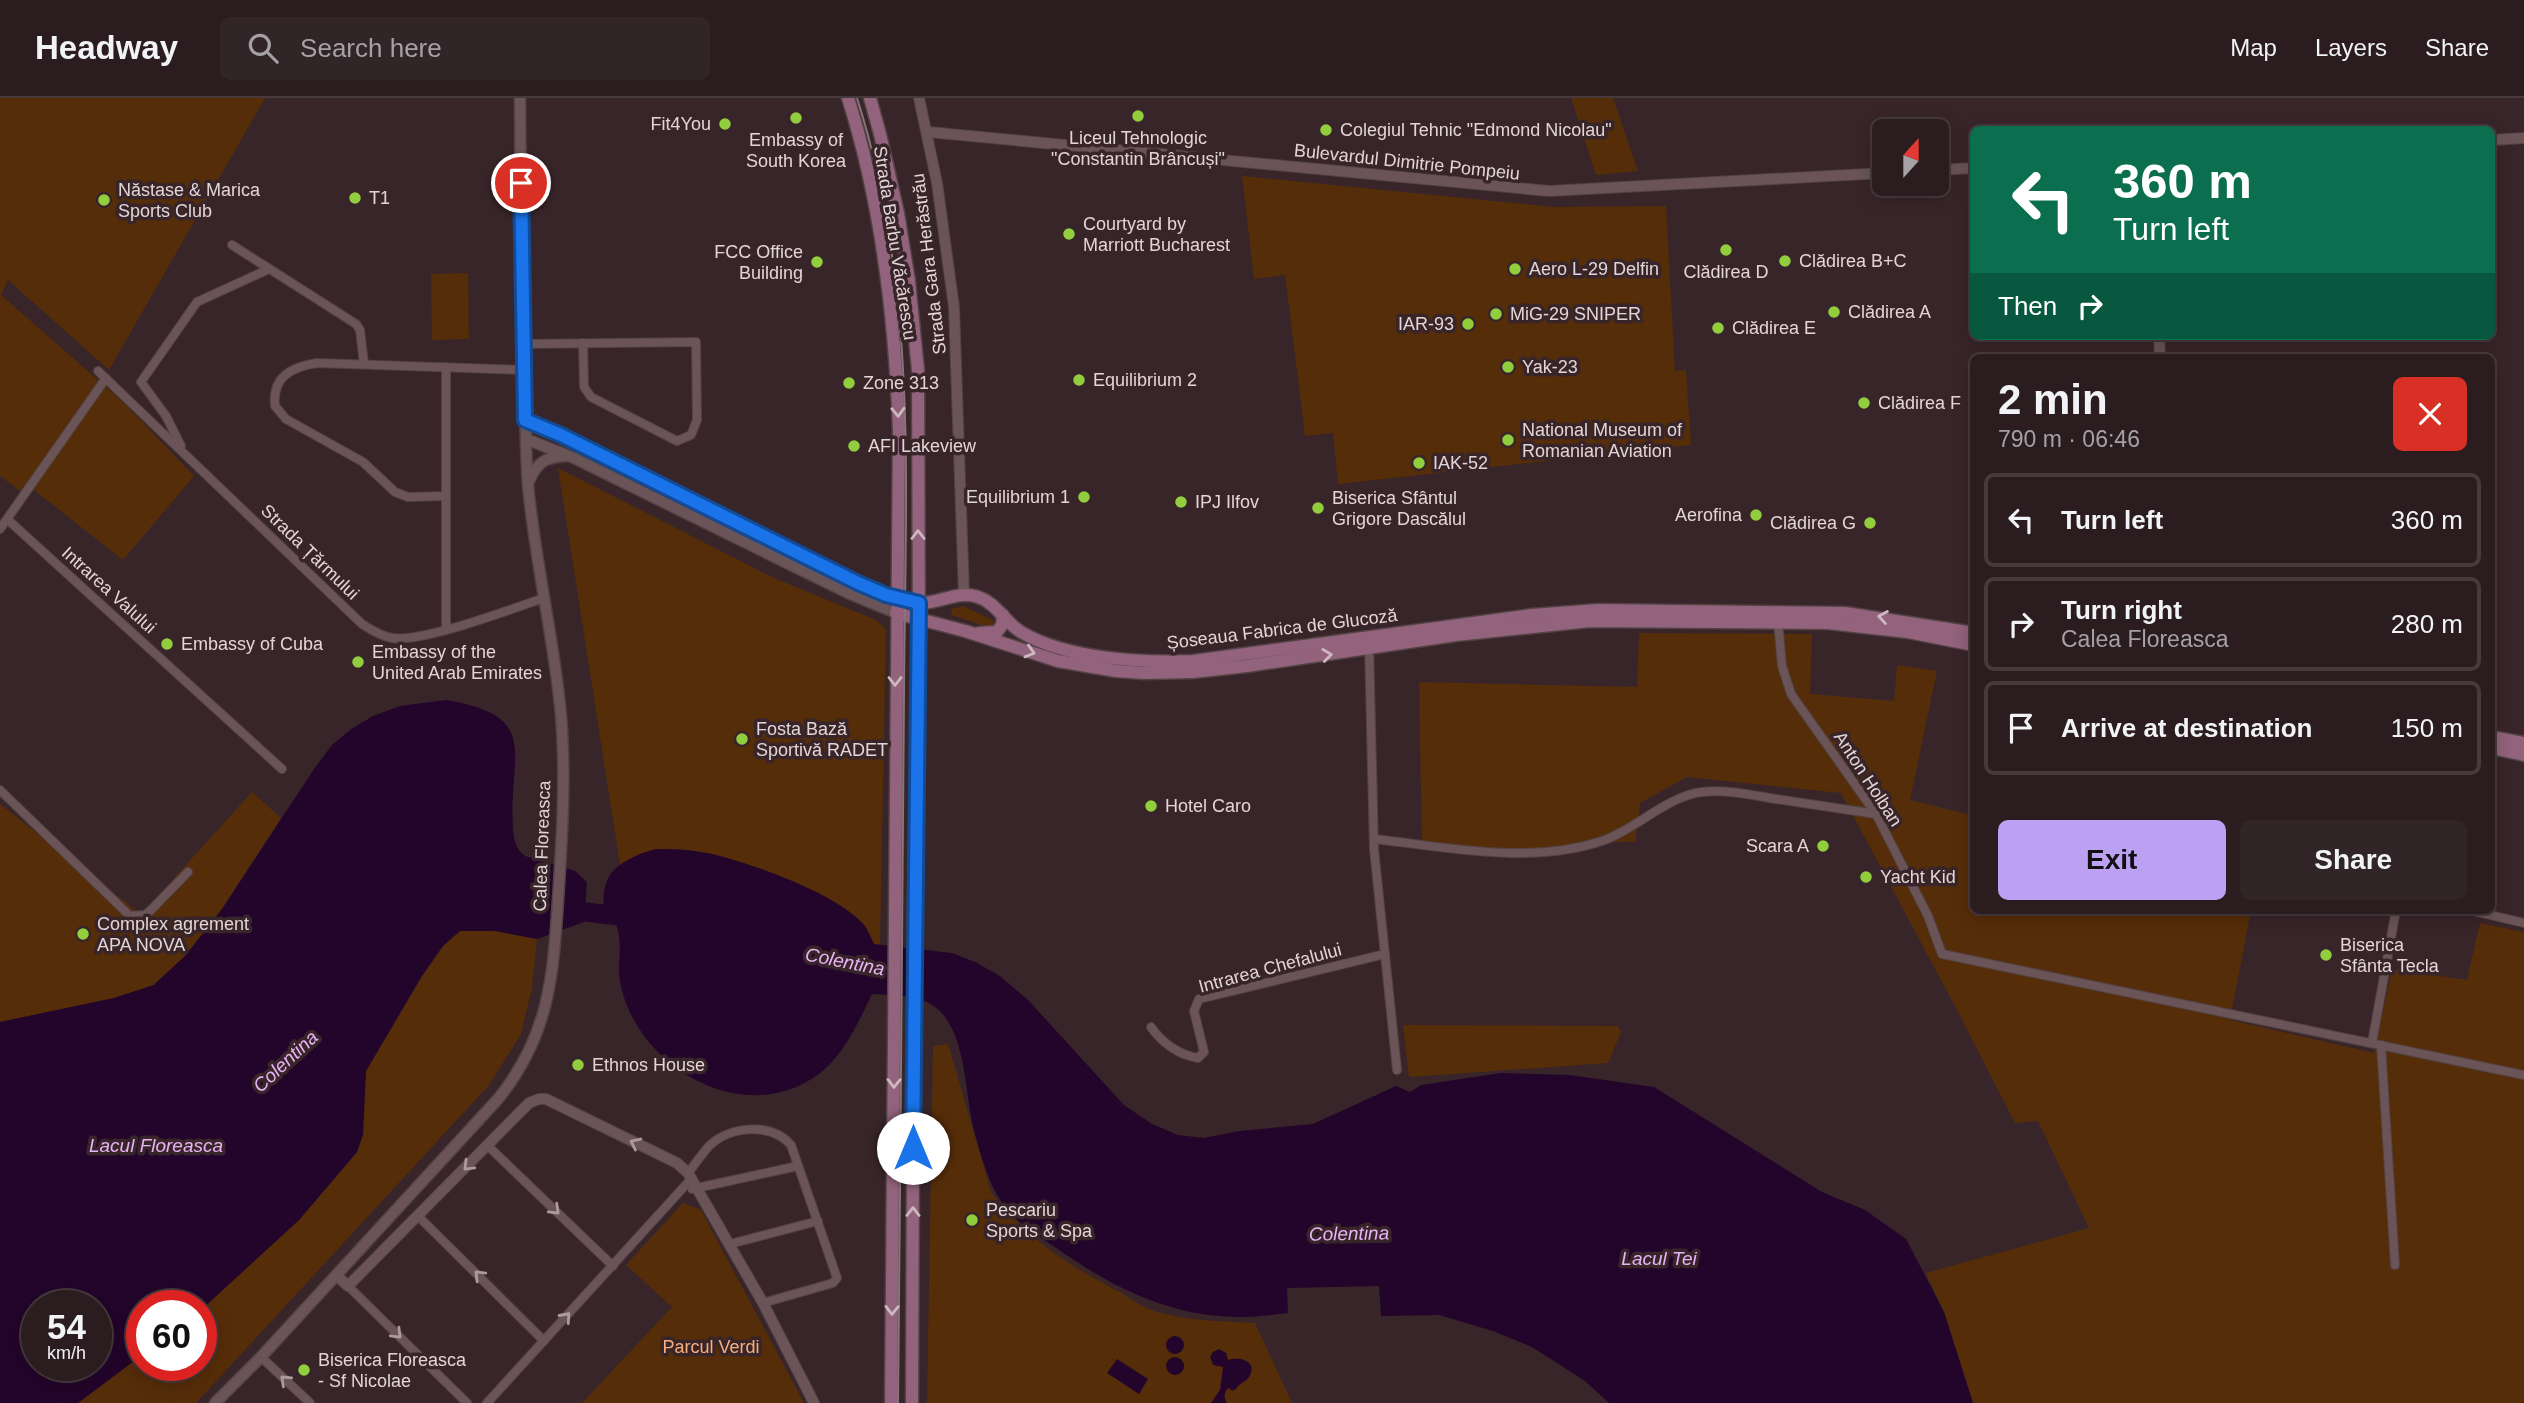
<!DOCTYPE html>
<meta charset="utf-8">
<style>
body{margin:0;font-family:Arial,sans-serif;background:#322528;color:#f1f3f6;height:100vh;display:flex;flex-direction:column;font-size:26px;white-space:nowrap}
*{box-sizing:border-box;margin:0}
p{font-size:23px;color:#a5a1a4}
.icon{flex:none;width:38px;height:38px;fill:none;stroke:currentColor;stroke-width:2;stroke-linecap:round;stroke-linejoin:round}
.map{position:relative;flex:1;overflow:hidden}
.panel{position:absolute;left:1970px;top:256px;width:525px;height:560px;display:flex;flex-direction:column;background:#2a1c1f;border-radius:10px;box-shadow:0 4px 18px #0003,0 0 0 2px #463a3d}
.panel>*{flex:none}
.hud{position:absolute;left:1970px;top:28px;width:525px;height:214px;border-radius:10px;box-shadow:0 4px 18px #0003,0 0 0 2px #463a3d;background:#0b6e4f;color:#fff;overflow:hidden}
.needle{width:46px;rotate:21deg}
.buttons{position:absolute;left:1872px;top:21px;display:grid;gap:14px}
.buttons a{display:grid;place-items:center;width:77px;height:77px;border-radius:10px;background:#2a1c1f;box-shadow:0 4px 18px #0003,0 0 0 2px #463a3d;font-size:35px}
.speed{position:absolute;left:21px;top:1192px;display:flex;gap:14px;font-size:35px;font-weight:700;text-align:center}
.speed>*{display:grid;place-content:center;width:91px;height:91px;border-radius:50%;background:#2a1c1f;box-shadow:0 4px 18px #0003,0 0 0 2px #463a3d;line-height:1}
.speed small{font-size:18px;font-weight:400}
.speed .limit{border:10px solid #d22;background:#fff;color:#111}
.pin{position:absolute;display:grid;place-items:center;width:60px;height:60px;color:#fff;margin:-30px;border:4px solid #fff;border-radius:50%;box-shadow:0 2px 7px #0007}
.me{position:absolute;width:77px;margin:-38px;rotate:0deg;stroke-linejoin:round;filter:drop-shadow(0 0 5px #0008)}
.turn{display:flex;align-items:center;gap:24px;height:147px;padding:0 28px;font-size:32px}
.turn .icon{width:91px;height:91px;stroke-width:2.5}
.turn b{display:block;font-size:49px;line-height:60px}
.then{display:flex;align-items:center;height:66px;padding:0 28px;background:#0003;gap:14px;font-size:26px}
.round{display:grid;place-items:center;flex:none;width:74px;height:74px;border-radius:10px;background:#322528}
.overview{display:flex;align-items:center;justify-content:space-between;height:119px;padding:0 28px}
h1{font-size:42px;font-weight:800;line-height:52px}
.primary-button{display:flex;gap:14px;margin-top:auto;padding:14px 28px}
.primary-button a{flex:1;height:80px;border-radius:10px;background:#bca0f2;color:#111;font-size:28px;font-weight:800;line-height:80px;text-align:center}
.primary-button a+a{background:#322528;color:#f1f3f6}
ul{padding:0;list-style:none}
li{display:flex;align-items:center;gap:21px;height:94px;margin:0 14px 10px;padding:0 14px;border:4px solid #463a3d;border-radius:10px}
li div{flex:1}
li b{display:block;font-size:26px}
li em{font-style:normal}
header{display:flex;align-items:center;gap:42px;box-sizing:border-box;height:98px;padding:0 35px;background:#2a1c1f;border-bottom:2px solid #463a3d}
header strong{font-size:33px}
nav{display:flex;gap:38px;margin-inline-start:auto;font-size:24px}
.search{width:490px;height:63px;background:#322528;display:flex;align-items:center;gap:18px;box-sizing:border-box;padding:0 24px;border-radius:10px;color:#a5a1a4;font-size:26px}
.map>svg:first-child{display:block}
.green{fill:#562d09}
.water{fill:#23042a;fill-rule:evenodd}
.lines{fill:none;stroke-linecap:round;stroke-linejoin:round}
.river{stroke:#23042a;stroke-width:19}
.minor-casing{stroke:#524244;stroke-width:10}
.tertiary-casing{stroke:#524244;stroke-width:12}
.secondary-casing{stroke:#524244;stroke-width:13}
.primary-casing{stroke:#524244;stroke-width:15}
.minor{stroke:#6a5457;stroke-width:8}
.tertiary{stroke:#6a5457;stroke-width:10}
.secondary{stroke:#6a5457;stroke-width:10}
.primary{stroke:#93627c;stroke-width:12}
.tram{stroke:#857578;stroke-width:2}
.oneway{stroke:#ceb8c0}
.oneway2{stroke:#ac9b9d}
.route-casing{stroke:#114b97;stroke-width:18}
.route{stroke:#1a73e8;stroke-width:12}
.poi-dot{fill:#92cd3e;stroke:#382529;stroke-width:2.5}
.labels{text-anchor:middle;stroke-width:7;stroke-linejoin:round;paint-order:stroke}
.poi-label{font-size:18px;fill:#e2d5d7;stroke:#382529;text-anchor:start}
.street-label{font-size:18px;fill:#e2d5d7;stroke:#382529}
.park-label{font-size:18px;fill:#f8af7b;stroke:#382529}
.water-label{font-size:19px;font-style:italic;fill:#e8b2f7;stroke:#382529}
</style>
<header>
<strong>Headway</strong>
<div class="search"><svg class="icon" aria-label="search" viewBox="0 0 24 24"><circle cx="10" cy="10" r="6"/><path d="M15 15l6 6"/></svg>Search here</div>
<nav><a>Map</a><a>Layers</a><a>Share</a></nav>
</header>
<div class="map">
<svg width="2524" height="1305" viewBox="0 0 2524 1305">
<rect width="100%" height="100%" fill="#382529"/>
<g class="green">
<path d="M0,0H265L109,272L8,182L1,197L122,303L194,378L123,462L29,388L23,395L0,378Z"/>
<path d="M1571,0H1613L1638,73L1596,77Z"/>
<path d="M1242,78L1553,109L1666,108L1675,273L1686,272L1691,347L1338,386L1333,335L1305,338L1285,177L1254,181Z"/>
<path d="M468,175L469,241L432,242L431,176Z"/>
<path d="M558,370L774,480L876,522L886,531L880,847L874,846C871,840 868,832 864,827C836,793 720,752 676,751C657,751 637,756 620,767Z"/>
<path d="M963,508L993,522L994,526L988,529L951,517L952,511Z"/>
<path d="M1639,535L1812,536L1810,596L1894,603L1897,567L1937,573L1910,702L1974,718V812H2251L2230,922L2374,955L2392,871L2467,882L2480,825L2524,834V1305H1973L1944,1214L1926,1175L2089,1130L2038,1023L2015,1025L1958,914L1841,695L1687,679L1640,705L1635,744C1597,742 1560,759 1521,759C1489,758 1455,752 1422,748L1419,584L1637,589Z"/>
<path d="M252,694L281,720L222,811L186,857L153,887L114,900L0,924V706L138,814L145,812Z"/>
<path d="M460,833H495L537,841L532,890L521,936L489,987L196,1305H78L142,1257V1267H201V1212L299,1122L357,1054L366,973L422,878L443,848Z"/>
<path d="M1403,927L1618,928L1621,934L1608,965L1409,979Z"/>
<path d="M948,946L991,1094C1023,1139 1072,1169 1121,1195C1131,1201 1142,1209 1154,1213C1185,1223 1222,1223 1255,1225L1292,1305H927L933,948Z"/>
<path d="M683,1105L701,1112L804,1305H582L672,1209L626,1167Z"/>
</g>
<g class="water">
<path d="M446,602C543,618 508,656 513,730C514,742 515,750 525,758L575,773L587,784L584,824L537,841L495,833H460L443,848L422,878L366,973L363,1037L357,1054L299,1122L201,1212V1208H142V1257L78,1305H0V924L114,900L154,887L186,857L222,811L314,671L332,647L350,632L373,618L400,608ZM37,1208H96V1267H37Z"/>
<path d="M656,751C677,751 699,752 720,758C758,768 839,797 864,827C868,832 871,840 874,846L952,855L975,864L1000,878L1028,902L1124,1007L1152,1026L1178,1037L1204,1040L1239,1033L1313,1026L1396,988L1410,994L1421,987L1501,975L1570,977L1654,989L1822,1094L1865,1112L1906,1141L1944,1214L1973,1305H1609L1585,1283L1532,1249L1493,1233L1439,1217L1381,1218L1379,1188L1287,1190L1288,1215C1272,1217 1256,1219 1240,1219C1171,1219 1114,1190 1059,1152C1039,1138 1016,1125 1002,1105C989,1086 981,1058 975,1036C965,1000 967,949 945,919C928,895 898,898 872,896C859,923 844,957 819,976C758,1021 676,989 638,929C628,913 620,893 619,874C619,857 622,842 616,826L604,825C604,813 602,796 606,785C613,765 638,756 656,751Z"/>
<circle cx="1175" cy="1247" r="9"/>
<path d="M1219,1251L1226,1255L1228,1262C1239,1258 1259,1263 1249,1279C1245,1285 1240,1284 1236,1291L1232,1293L1229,1290C1223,1293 1224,1300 1227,1305H1211L1220,1292L1223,1269L1213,1267L1210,1259L1213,1254Z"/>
<circle cx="1175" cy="1268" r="9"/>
<path d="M1117,1261L1148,1281L1139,1296L1107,1275Z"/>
</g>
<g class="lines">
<path class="river" d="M560,811L628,819"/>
<defs>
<g id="minor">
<path d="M232,147L356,226L360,232L364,266"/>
<path d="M523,246L696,244L697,322L691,337L677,343L591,299L584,289L583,245"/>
<path d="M98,273L362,526C371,532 381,538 392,540C422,545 511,511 544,500"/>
<path d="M181,348L166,318L141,284L197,204L269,171"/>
<path d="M446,398L408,399L395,394L363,364L286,321L275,308C272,279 291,269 317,265L524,272"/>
<path d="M7,421L282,671"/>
<path d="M0,431L106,280"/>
<path d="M1778,523L1782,568L1791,596L1876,716L1928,818L1942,856L2524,977"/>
<path d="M446,531V269"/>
<path d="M1369,546L1374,751L1397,972"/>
<path d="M0,692L130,818L145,817L150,813L188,774"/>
<path d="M1374,741C1447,749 1530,767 1602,743C1635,732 1667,698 1702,694C1726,691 1752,697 1776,701C1809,706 1843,711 1876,716"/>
<path d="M2469,812L2524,825"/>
<path d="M1151,929C1162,945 1179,957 1198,960L1204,954L1194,913L1199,901L1385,856"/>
<path d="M2372,945L2396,812"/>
<path d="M2381,947L2395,1167"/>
<path d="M488,1048L613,1168"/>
<path d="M688,1075C695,1066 702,1056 709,1048C730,1028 771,1024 791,1047L837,1180L833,1185L763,1205"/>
<path d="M692,1091L798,1068"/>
<path d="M418,1118L544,1243"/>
<path d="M730,1146L818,1123"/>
<path d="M348,1188L467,1305"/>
<path d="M261,1259L310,1305"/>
<path d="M487,1305L692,1080"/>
</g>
<g id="tertiary">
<path d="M919,0L937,85L954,209L964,497"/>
<path d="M928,34L1549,93L1885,75"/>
<path d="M2492,42L2524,40"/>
<path d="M1937,72L1974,70"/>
<path d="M2159,238L2160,259"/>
<path d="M336,1177L348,1188L529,1005L539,1001H546L677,1065L688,1075L763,1205L814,1305"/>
</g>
<g id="secondary">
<path d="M525,322L561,337L858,485L897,500"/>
<path d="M526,341L574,360L850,496L896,515"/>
<path d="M529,383C538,363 546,359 567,358"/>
<path d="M215,1305L261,1259L498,1001C549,938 553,880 558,802C562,741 566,679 561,617C554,540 535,464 528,387C525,348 526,309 524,270C520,180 521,90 520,0"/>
</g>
<g id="primary">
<path d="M848,0C882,107 895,221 899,333L891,1305"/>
<path d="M870,0L880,36L898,115L909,183L918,272L919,544L914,806L912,1305"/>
<path d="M897,500C903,502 910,504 917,505C936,507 956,493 975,498C997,504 1003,523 1021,534C1066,561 1142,565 1193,563L1532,517L1598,512L1845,515L1974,535"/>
<path d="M896,515L965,533L1058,563L1116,573L1144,575L1193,574L1247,568L1456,537L1590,523L1828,525L1908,534L1974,547"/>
<path d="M979,535L997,534L1002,527L1003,517"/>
<path d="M2492,639L2524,645"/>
<path d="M2492,650L2524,657"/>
</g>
</defs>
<use href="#minor" class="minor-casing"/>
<use href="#tertiary" class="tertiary-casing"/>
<use href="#secondary" class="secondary-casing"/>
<use href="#primary" class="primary-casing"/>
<use href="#minor" class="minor"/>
<use href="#tertiary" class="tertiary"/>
<use href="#secondary" class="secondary"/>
<use href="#primary" class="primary"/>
<path class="tram" d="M857,0C919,194 905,394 904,594C903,831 900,1068 898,1305"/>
</g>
<defs><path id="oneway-chevron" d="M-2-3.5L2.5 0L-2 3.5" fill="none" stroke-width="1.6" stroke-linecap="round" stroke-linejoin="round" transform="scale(1.75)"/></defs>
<g class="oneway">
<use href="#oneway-chevron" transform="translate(898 314) rotate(88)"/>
<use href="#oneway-chevron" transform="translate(918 437) rotate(-90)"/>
<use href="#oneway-chevron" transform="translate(1883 519) rotate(-171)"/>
<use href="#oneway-chevron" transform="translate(1030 554) rotate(17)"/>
<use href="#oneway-chevron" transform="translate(1327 557) rotate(-7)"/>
<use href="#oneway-chevron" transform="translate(895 583) rotate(90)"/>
<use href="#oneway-chevron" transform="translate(894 985) rotate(91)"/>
<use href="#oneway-chevron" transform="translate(913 1114) rotate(-90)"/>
<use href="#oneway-chevron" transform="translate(892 1212) rotate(91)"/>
</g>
<g class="oneway2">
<use href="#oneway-chevron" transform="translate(635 1045) rotate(-154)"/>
<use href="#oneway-chevron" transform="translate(468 1068) rotate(135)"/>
<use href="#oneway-chevron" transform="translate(555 1112) rotate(44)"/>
<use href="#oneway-chevron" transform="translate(479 1177) rotate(-135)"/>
<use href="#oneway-chevron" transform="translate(566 1219) rotate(-48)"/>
<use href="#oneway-chevron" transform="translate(397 1236) rotate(45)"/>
<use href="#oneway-chevron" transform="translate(285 1282) rotate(-137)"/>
</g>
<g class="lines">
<defs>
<path id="route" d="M521,85L525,322L561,337L858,485L886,497L919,505L913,1050"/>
</defs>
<use href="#route" class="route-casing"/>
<use href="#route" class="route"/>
</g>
<g class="poi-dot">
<circle cx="1138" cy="18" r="7"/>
<circle cx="796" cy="20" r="7"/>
<circle cx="725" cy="26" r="7"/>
<circle cx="1326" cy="32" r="7"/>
<circle cx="355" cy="100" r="7"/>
<circle cx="104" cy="102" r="7"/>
<circle cx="1069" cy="136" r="7"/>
<circle cx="1726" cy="152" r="7"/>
<circle cx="1785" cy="163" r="7"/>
<circle cx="817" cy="164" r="7"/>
<circle cx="1515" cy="171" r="7"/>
<circle cx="1834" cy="214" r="7"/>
<circle cx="1496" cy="216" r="7"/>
<circle cx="1468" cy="226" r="7"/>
<circle cx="1718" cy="230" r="7"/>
<circle cx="1508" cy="269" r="7"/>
<circle cx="1079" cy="282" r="7"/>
<circle cx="849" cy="285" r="7"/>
<circle cx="1864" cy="305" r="7"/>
<circle cx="1508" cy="342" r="7"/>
<circle cx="854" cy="348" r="7"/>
<circle cx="1419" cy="365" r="7"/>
<circle cx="1084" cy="399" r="7"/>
<circle cx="1181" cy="404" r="7"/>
<circle cx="1318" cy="410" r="7"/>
<circle cx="1756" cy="417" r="7"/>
<circle cx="1870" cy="425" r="7"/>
<circle cx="167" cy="546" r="7"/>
<circle cx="358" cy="564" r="7"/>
<circle cx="742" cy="641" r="7"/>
<circle cx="1151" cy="708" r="7"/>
<circle cx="1823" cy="748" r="7"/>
<circle cx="1866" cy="779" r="7"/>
<circle cx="83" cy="836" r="7"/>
<circle cx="2326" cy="857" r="7"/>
<circle cx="578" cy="967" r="7"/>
<circle cx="972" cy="1122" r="7"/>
<circle cx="304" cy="1272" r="7"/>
</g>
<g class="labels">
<g class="poi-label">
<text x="711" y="32" text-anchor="end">Fit4You</text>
<text x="1340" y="38">Colegiul Tehnic "Edmond Nicolau"</text>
<text x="1138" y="46" text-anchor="middle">Liceul Tehnologic<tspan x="1138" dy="21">"Constantin Brâncuși"</tspan></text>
<text x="796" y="48" text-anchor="middle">Embassy of<tspan x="796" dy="21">South Korea</tspan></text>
<text x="118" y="98">Năstase &amp; Marica<tspan x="118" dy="21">Sports Club</tspan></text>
<text x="369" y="106">T1</text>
<text x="1083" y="132">Courtyard by<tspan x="1083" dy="21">Marriott Bucharest</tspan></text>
<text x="803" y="160" text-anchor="end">FCC Office<tspan x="803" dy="21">Building</tspan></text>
<text x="1799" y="169">Clădirea B+C</text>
<text x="1529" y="177">Aero L-29 Delfin</text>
<text x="1726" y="180" text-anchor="middle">Clădirea D</text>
<text x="1848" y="220">Clădirea A</text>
<text x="1510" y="222">MiG-29 SNIPER</text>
<text x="1454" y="232" text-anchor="end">IAR-93</text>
<text x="1732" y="236">Clădirea E</text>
<text x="1522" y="275">Yak-23</text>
<text x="1093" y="288">Equilibrium 2</text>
<text x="863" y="291">Zone 313</text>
<text x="1878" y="311">Clădirea F</text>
<text x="1522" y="338">National Museum of<tspan x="1522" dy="21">Romanian Aviation</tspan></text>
<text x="868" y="354">AFI Lakeview</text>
<text x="1433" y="371">IAK-52</text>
<text x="1070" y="405" text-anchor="end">Equilibrium 1</text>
<text x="1332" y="406">Biserica Sfântul<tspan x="1332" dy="21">Grigore Dascălul</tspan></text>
<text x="1195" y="410">IPJ Ilfov</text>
<text x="1742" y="423" text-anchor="end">Aerofina</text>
<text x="1856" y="431" text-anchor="end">Clădirea G</text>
<text x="181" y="552">Embassy of Cuba</text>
<text x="372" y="560">Embassy of the<tspan x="372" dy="21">United Arab Emirates</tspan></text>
<text x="756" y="637">Fosta Bază<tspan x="756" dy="21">Sportivă RADET</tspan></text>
<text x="1165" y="714">Hotel Caro</text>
<text x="1809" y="754" text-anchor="end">Scara A</text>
<text x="1880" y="785">Yacht Kid</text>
<text x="97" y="832">Complex agrement<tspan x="97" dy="21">APA NOVA</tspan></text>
<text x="2340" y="853">Biserica<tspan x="2340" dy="21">Sfânta Tecla</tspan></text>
<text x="592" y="973">Ethnos House</text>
<text x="986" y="1118">Pescariu<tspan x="986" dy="21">Sports &amp; Spa</tspan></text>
<text x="318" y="1268">Biserica Floreasca<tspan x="318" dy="21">- Sf Nicolae</tspan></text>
</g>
<g class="street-label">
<text transform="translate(1407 64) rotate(6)" y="6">Bulevardul Dimitrie Pompeiu</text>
<text transform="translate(895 145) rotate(81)" y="6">Strada Barbu Văcărescu</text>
<text transform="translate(929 166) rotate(-97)" y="6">Strada Gara Herăstrău</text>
<text transform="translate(310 454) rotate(44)" y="6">Strada Țărmului</text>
<text transform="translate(109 492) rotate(42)" y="6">Intrarea Valului</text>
<text transform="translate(1282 531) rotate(-7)" y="6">Șoseaua Fabrica de Glucoză</text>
<text transform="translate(1868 681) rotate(57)" y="6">Anton Holban</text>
<text transform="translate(542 748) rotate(-88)" y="6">Calea Floreasca</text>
<text transform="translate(1270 870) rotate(-15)" y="6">Intrarea Chefalului</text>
</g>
<g class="park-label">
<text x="711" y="1255">Parcul Verdi</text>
</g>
<g class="water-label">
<text transform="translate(845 863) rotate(11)" y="7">Colentina</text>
<text transform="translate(285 963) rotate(-43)" y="7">Colentina</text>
<text x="156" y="1054">Lacul Floreasca</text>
<text transform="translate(1349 1135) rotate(-1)" y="7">Colentina</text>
<text x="1659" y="1167">Lacul Tei</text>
</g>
</g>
</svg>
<div class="buttons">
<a><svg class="needle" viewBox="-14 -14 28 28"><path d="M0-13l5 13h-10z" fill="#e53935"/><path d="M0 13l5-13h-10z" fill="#a5a1a4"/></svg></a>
</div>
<div class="speed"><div>54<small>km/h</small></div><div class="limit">60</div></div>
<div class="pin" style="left:521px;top:85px;background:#d93025"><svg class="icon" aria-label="arrive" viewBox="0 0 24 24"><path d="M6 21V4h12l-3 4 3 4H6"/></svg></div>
<svg class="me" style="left:913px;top:1050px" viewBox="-20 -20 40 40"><circle r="19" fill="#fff"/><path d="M0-13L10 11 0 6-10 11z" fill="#1a73e8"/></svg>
<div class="hud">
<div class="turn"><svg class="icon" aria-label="left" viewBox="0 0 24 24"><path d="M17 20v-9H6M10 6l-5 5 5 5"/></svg><div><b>360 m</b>Turn left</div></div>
<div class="then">Then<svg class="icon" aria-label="right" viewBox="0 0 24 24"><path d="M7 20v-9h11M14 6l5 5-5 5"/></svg></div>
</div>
<section class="panel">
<div class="overview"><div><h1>2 min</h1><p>790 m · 06:46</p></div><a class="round" style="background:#d93025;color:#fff"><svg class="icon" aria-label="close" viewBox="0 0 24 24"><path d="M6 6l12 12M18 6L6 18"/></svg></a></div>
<ul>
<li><svg class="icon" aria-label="left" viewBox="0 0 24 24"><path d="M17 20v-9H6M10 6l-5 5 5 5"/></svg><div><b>Turn left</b></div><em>360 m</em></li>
<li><svg class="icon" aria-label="right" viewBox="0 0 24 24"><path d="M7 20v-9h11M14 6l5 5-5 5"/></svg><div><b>Turn right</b><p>Calea Floreasca</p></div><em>280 m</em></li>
<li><svg class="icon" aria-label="arrive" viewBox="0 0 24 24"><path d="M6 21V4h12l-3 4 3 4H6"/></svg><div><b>Arrive at destination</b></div><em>150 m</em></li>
</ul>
<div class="primary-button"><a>Exit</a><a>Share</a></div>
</section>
</div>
